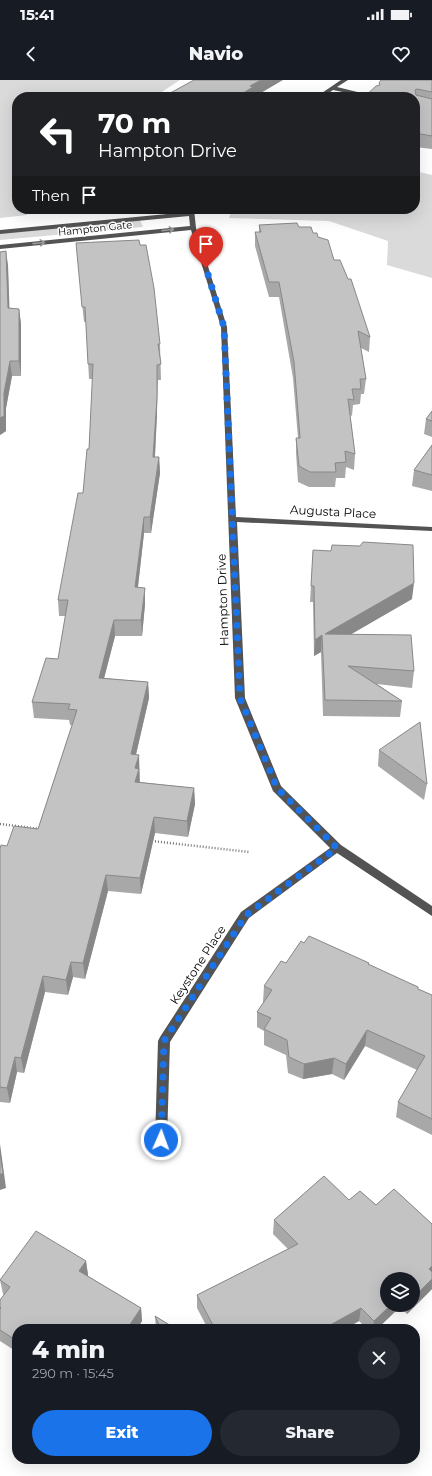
<!DOCTYPE html>
<meta charset="utf-8">
<style>
body{margin:0;font-family:Montserrat,sans-serif;background:#242831;color:#f1f3f6;height:100vh;display:flex;flex-direction:column;font-size:15px;white-space:nowrap}
*{box-sizing:border-box;margin:0}
p{font-size:13px;color:#9ea1a6}
.icon{flex:none;width:22px;height:22px;fill:none;stroke:currentColor;stroke-width:2;stroke-linecap:round;stroke-linejoin:round}
.map{position:relative;flex:1;overflow:hidden}
.side{position:absolute;left:12px;top:1244px;width:408px;height:140px;display:flex;flex-direction:column;background:#171b24;border-radius:16px;box-shadow:0 4px 16px #0002}
.side>*{flex:none}
.hud{position:absolute;left:12px;top:12px;width:408px;height:122px;border-radius:16px;box-shadow:0 4px 16px #0002;background:#202124;color:#fff;overflow:hidden}
.fabs{position:absolute;left:380px;top:1192px;display:grid;gap:8px}
.fabs a{display:grid;place-items:center;width:40px;height:40px;border-radius:50%;background:#171b24;box-shadow:0 4px 16px #0002;font-size:20px}
.pin{position:absolute;display:grid;place-items:center;width:34px;height:34px;color:#fff;margin:-41px -17px;border-radius:50% 50% 50% 0;rotate:-45deg;box-shadow:0 0 4px #0007}
.pin .icon{rotate:45deg}
.me{position:absolute;width:44px;margin:-22px;rotate:2deg;stroke-linejoin:round;filter:drop-shadow(0 0 3px #0008)}
.turn{display:flex;align-items:center;gap:14px;height:84px;padding:0 20px;font-size:18px}
.turn .icon{width:52px;height:52px;stroke-width:2.5}
.turn b{display:block;font-size:28px;line-height:34px}
.then{display:flex;align-items:center;height:38px;padding:0 20px;background:#0003;gap:8px;font-size:15px}
.round{display:grid;place-items:center;flex:none;width:42px;height:42px;border-radius:21px;background:#242831}
.head{display:flex;align-items:center;justify-content:space-between;height:68px;padding:0 20px}
h1{font-size:24px;font-weight:800;line-height:30px}
.cta{display:flex;gap:8px;margin-top:auto;padding:8px 20px}
.cta a{flex:1;height:46px;border-radius:24px;background:#1a73e8;color:#fff;font-size:16px;font-weight:800;line-height:46px;text-align:center}
.cta a+a{background:#242831;color:#f1f3f6}
.status{display:flex;justify-content:space-between;align-items:center;height:28px;padding:0 20px;background:#171b24;direction:ltr}
.status svg{height:11px;fill:currentColor}
header{display:flex;justify-content:space-between;align-items:center;height:52px;padding:0 20px;background:#171b24;font-size:18px;font-weight:800}
.map>svg:first-child{display:block}
.green{fill:#dadada}
.lines{fill:none;stroke-linecap:round;stroke-linejoin:round}
.path{stroke:#757575;stroke-width:2.5;stroke-dasharray:1 2;stroke-linecap:butt}
.minor{fill:#535353;fill-rule:evenodd}
.wall{fill:#a8a8a8;fill-rule:evenodd}
.shaded-wall{fill:#888}
.building{fill:#c3c3c3;stroke:#888}
.oneway{stroke:#989898}
.route{stroke:#1a73e8;stroke-width:7;stroke-dasharray:0 12.6}
.labels{text-anchor:middle;stroke-width:3;stroke-linejoin:round;paint-order:stroke}
.far-street-label{font-size:10px;fill:#000;stroke:#fff}
.street-label{font-size:12px;fill:#000;stroke:#fff}
</style>
<div class="status"><b>15:41</b><svg viewBox="0 0 49 12"><path d="M0 12V9h3v3zM5 12V6h3v6zM10 12V3h3v9zM15 12V0h3v12zM26 1h20v11H26zM47 4h2v5h-2z"/></svg></div>
<header><svg class="icon" aria-label="back" viewBox="0 0 24 24"><path d="M15 5l-7 7 7 7"/></svg>Navio<svg class="icon" aria-label="heart" viewBox="0 0 24 24"><path d="M12 20l-8-8c-3-5 5-10 8-4 3-6 11-1 8 4z"/></svg></header>
<div class="map">
<svg width="432" height="1396" viewBox="0 0 432 1396">
<rect width="100%" height="100%" fill="#fff"/>
<g class="green">
<path d="M0,0H180L154,17H17V129H27V135L0,138Z"/>
<path d="M415,91L432,95V198L387,185L388,161L329,141L229,138L232,129H415Z"/>
<path d="M140,140L143,147L0,160V153Z"/>
</g>
<g class="lines">
<g class="path">
<path d="M0,744L41,749"/>
<path d="M152,761L249,772"/>
</g>
<g class="minor">
<path d="M341,0H348L337,7L378,17H367L333,10L323,17H316Z"/>
<path d="M188,129H194L196,148L227,247L236,437L432,447V451L237,442L245,618L281,706L341,765L432,826V836L337,773L249,838L170,962L167,1060L165,1064L161,1066L157,1064L155,1060L158,961L160,957L241,832L330,768L273,711L235,618L221,247L191,150L0,169V165L190,146L189,136L0,154V150L188,132Z"/>
</g>
</g>
<g class="wall">
<path d="M432,0V69L415,67V17L379,5V3Z"/>
<path d="M259,145L299,147L313,153L318,157L334,180L370,257L369,272L361,268L366,299L364,314H361L360,324L353,325L352,336L350,335L355,374L354,390L346,387L345,398H336L335,407H309L298,402L296,373V358H298L293,298L279,217H269L255,166V152H259Z"/>
<path d="M76,163L160,264L161,300H158L157,333L155,377H159L160,393L151,453H144L138,507L145,524L142,556H115L104,598L148,602L149,618L136,675L139,691V702L194,708L195,724L188,757L155,753L141,814L108,811L85,899L73,897L68,915L45,912L24,993L17,992L10,1023L0,1022V769L7,766L38,749L72,645H70L69,640L34,638L32,622L58,579L66,536H59L58,520L83,413L89,369L93,299H89L86,242H84Z"/>
<path d="M6,171L8,186L9,228L19,229L21,244V296H12L6,328V351L0,355Z"/>
<path d="M432,331V357L424,354L426,339Z"/>
<path d="M432,365V411L412,406L414,390Z"/>
<path d="M313,470L412,519L351,554L414,591L412,608L377,604L402,621L400,637L323,636L321,572L314,576L313,522H310Z"/>
<path d="M379,670L427,704L424,720L378,686Z"/>
<path d="M304,863L369,883V885L418,907V909L432,915V1055L396,1037L398,1022L417,990L365,966L344,1000L332,994L303,999L288,993L286,975L264,965V951L257,947V932L264,922H263L264,906L286,883Z"/>
<path d="M324,1096L349,1120L360,1111L376,1125L394,1109L432,1144V1209L407,1234L400,1227L377,1249H367L359,1241L345,1249H208L197,1228V1215L288,1169L273,1154L274,1140ZM387,1199H413V1225H387Z"/>
<path d="M86,1181L88,1195V1196L141,1228L142,1241L137,1249H17V1272L0,1261V1220L4,1215L3,1214L0,1200Z"/>
<path d="M155,1236L176,1249H156Z"/>
</g>
<g class="shaded-wall">
<path d="M261,0H283L254,17H237L250,6Z"/>
<path d="M6,171L8,186L10,243L8,228Z"/>
<path d="M19,229L21,244V296L19,281Z"/>
<path d="M10,281L12,296L6,328V351L0,355V338L4,313Z"/>
<path d="M157,285V333L154,393L153,377Z"/>
<path d="M159,377L160,393L151,453L150,437Z"/>
<path d="M144,437V453L136,523L135,507Z"/>
<path d="M414,503L412,519L324,570L325,554Z"/>
<path d="M145,508V524L142,556L141,540Z"/>
<path d="M114,540L115,556L100,614L99,598Z"/>
<path d="M322,555L321,572L314,576L315,560Z"/>
<path d="M148,602L149,618L132,691L131,674Z"/>
<path d="M139,675L140,705L136,718L135,688Z"/>
<path d="M194,708L195,724L188,757L187,741Z"/>
<path d="M154,737L155,753L141,814L140,798Z"/>
<path d="M106,795L108,811L85,899L83,883Z"/>
<path d="M71,882L73,897L68,915L66,900Z"/>
<path d="M43,896L45,912L24,993L21,978Z"/>
<path d="M367,950L365,966L344,1000L346,984Z"/>
<path d="M15,977L17,992L10,1023L7,1008Z"/>
<path d="M334,978L332,994L303,999L304,984Z"/>
<path d="M0,1064L6,1108L0,1110Z"/>
<path d="M86,1181L88,1195L81,1204L79,1191Z"/>
<path d="M432,1186V1197L429,1189Z"/>
<path d="M432,1199V1209L407,1234L409,1225H413V1218Z"/>
<path d="M391,1225H401L400,1227L377,1249H373L374,1241Z"/>
<path d="M141,1228L142,1241L137,1249H127Z"/>
<path d="M361,1228L359,1241L345,1249H323Z"/>
<path d="M224,1379H228L224,1382Z"/>
</g>
<g class="building">
<path d="M194,0H261L250,6L253,7L237,17H163Z"/>
<path d="M381,0H432V12L417,9L415,10L416,15L432,19V56L415,53V17H364L376,6L380,5L379,3Z"/>
<path d="M297,143L299,147H311L313,153H317L318,157L328,160L334,180H340L348,199H351L370,257L358,251L366,299H360L361,309H352L354,320L348,319L355,374L345,371L346,382L335,383L336,392H310L299,386L296,358H300L294,282L279,202H269L255,152H261L259,145Z"/>
<path d="M139,160L140,165H146L154,208L160,264H158L161,284L157,285V318L153,377H159L150,437H144L135,507L145,508L141,540H114L99,598L148,602L131,674L139,675L135,688L139,689L135,702L194,708L187,741L154,737L140,798L106,795L83,883L71,882L66,900L43,896L21,978L15,977L7,1008L0,1007V769L1,765L7,766L14,746L38,749L77,630L68,629L70,624L32,622L46,578L58,579L68,520H58L78,413H83L87,369H89L93,284H88L85,227H82L76,163Z"/>
<path d="M6,171L8,228L19,229V281H10L4,313V336L0,338V172Z"/>
<path d="M432,331V341L426,339Z"/>
<path d="M432,365V395L414,390Z"/>
<path d="M363,462L413,465L414,503L325,554L411,555L414,591L348,586L402,621L325,620L322,555L315,560L314,506H311L313,470L331,471L332,465L360,466Z"/>
<path d="M420,642L427,704L379,670Z"/>
<path d="M309,856L369,883L368,884L418,907V909L432,915V1039L398,1022L425,976L367,950L346,984L334,978L304,984L289,977L287,960L264,949L271,938L257,932L272,910L264,906L281,881L286,883L301,861L304,863Z"/>
<path d="M0,1072L3,1094H0Z"/>
<path d="M324,1096L349,1120L360,1111L376,1125L394,1109L432,1144V1186L429,1189L432,1192V1199L413,1218V1199H387V1225H391L374,1241L361,1228L323,1249H215L197,1215L298,1164L274,1140Z"/>
<path d="M36,1151L86,1181L79,1191L141,1228L127,1249H17V1261L0,1250V1229L1,1228L0,1227V1220L10,1207L0,1200Z"/>
<path d="M155,1236L176,1249H161Z"/>
</g>
<defs><path id="oneway-shaft" d="M-6 0H5M1.5-3L5.5 0L1.5 3" fill="none" stroke-width="1.6" stroke-linecap="round" stroke-linejoin="round"/></defs>
<g class="oneway">
<use href="#oneway-shaft" transform="translate(168 150) rotate(-6)"/>
<use href="#oneway-shaft" transform="translate(39 163) rotate(-6)"/>
</g>
<g class="lines">
<path class="route" d="M161,1060L164,961L246,835L337,768L277,708L240,618L224,247L206,188"/>
</g>
<g class="labels">
<g class="far-street-label">
<text transform="translate(95 148) rotate(-6)" y="4">Hampton Gate</text>
</g>
<g class="street-label">
<text transform="translate(333 432) rotate(3)" y="4">Augusta Place</text>
<text transform="translate(223 520) rotate(-92)" y="4">Hampton Drive</text>
<text transform="translate(198 885) rotate(-57)" y="4">Keystone Place</text>
</g>
</g>
</svg>
<div class="fabs">
<a><svg class="icon" aria-label="layers" viewBox="0 0 24 24"><path d="M12 4l9 5-9 5-9-5zM3 14l9 5 9-5"/></svg></a>
</div>
<div class="pin" style="left:206px;top:188px;background:#d93025"><svg class="icon" aria-label="arrive" viewBox="0 0 24 24"><path d="M6 21V4h12l-3 4 3 4H6"/></svg></div>
<svg class="me" style="left:161px;top:1060px" viewBox="-20 -20 40 40"><circle r="17" fill="#1a73e8" stroke="#fff" stroke-width="3"/><path d="M0-11L8 9 0 5-8 9z" fill="#fff"/></svg>
<div class="hud">
<div class="turn"><svg class="icon" aria-label="left" viewBox="0 0 24 24"><path d="M17 20v-9H6M10 6l-5 5 5 5"/></svg><div><b>70 m</b>Hampton Drive</div></div>
<div class="then">Then<svg class="icon" aria-label="arrive" viewBox="0 0 24 24"><path d="M6 21V4h12l-3 4 3 4H6"/></svg></div>
</div>
<section class="side">
<div class="head"><div><h1>4 min</h1><p>290 m · 15:45</p></div><a class="round"><svg class="icon" aria-label="close" viewBox="0 0 24 24"><path d="M6 6l12 12M18 6L6 18"/></svg></a></div>
<div class="cta"><a>Exit</a><a>Share</a></div>
</section>
</div>
